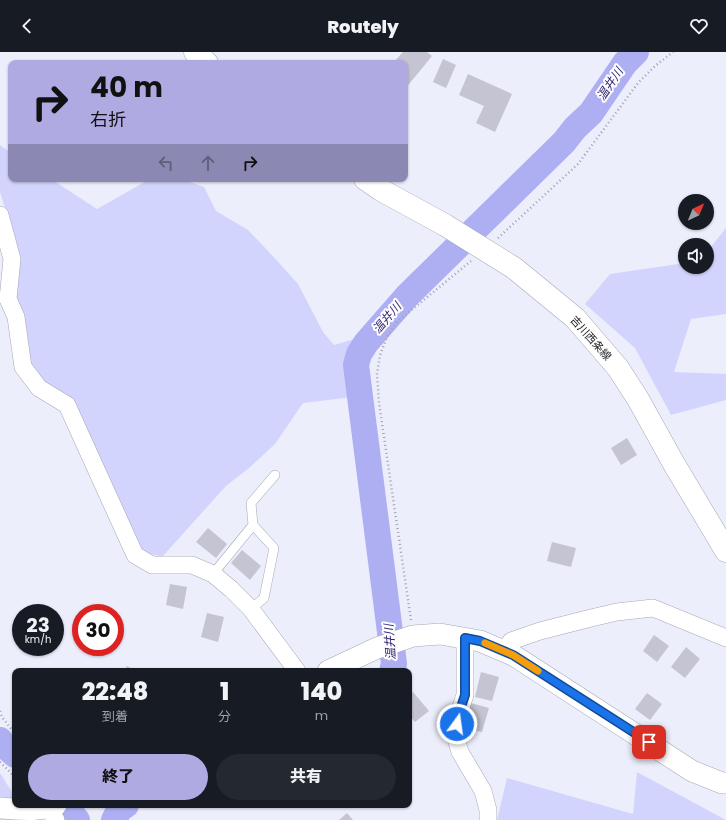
<!DOCTYPE html>
<html lang="ja">
<meta charset="utf-8">
<style>
body{margin:0;font-family:Poppins,"Noto Sans JP",sans-serif;background:#242831;color:#f1f3f6;height:100vh;display:flex;flex-direction:column;font-size:15px;white-space:nowrap}
*{box-sizing:border-box;margin:0}
p{font-size:13px;color:#9ea1a6}
.icon{flex:none;width:22px;height:22px;fill:none;stroke:currentColor;stroke-width:2;stroke-linecap:round;stroke-linejoin:round}
.map{position:relative;flex:1;overflow:hidden}
.panel{position:absolute;left:12px;top:616px;width:400px;height:140px;display:flex;flex-direction:column;background:#171b24;border-radius:8px;box-shadow:0 1px 3px #0004}
.panel>*{flex:none}
.hud{position:absolute;left:8px;top:8px;width:400px;height:122px;border-radius:8px;box-shadow:0 1px 3px #0004;background:#afaae1;color:#111;overflow:hidden}
.needle{width:26px;rotate:43deg}
.buttons{position:absolute;left:678px;top:142px;display:grid;gap:8px}
.buttons a{display:grid;place-items:center;width:36px;height:36px;border-radius:50%;background:#171b24;box-shadow:0 1px 3px #0004;font-size:20px}
.speed{position:absolute;left:12px;top:552px;display:flex;gap:8px;font-size:20px;font-weight:700;text-align:center}
.speed>*{display:grid;place-content:center;width:52px;height:52px;border-radius:50%;background:#171b24;box-shadow:0 1px 3px #0004;line-height:1}
.speed small{font-size:10px;font-weight:400}
.speed .limit{border:6px solid #d22;background:#fff;color:#111}
.pin{position:absolute;display:grid;place-items:center;width:34px;height:34px;color:#fff;margin:-17px;border-radius:8px;box-shadow:0 2px 6px #0006}
.me{position:absolute;width:44px;margin:-22px;rotate:14deg;stroke-linejoin:round;filter:drop-shadow(0 0 3px #0008)}
.turn{display:flex;align-items:center;gap:14px;height:84px;padding:0 16px;font-size:18px}
.turn .icon{width:52px;height:52px;stroke-width:2.5}
.turn b{display:block;font-size:28px;line-height:34px}
.lanes{display:flex;align-items:center;height:38px;padding:0 16px;background:#0003;justify-content:center;gap:20px;direction:ltr}
.lanes .off{opacity:.35}
.eta{display:flex;justify-content:space-evenly;align-items:center;height:68px;text-align:center}
.eta b{font-size:24px;font-weight:800;line-height:28px}
.primary-button{display:flex;gap:8px;margin-top:auto;padding:8px 16px}
.primary-button a{flex:1;height:46px;border-radius:24px;background:#afaae1;color:#111;font-size:16px;font-weight:800;line-height:46px;text-align:center}
.primary-button a+a{background:#242831;color:#f1f3f6}
header{display:flex;justify-content:space-between;align-items:center;height:52px;padding:0 16px;background:#171b24;font-size:18px;font-weight:800}
.map>svg:first-child{display:block}
.green{fill:#d2d4fd}
.lines{fill:none;stroke-linecap:round;stroke-linejoin:round}
.river{stroke:#aeaff2;stroke-width:26}
.building{fill:#c4c4d2}
.service-casing{stroke:#a6a7b4;stroke-width:10}
.minor-casing{stroke:#a6a7b4;stroke-width:18}
.tertiary-casing{stroke:#a6a7b4;stroke-width:22}
.secondary-casing{stroke:#a6a7b4;stroke-width:23}
.path{stroke:#a1a2ad;stroke-width:2.5;stroke-dasharray:1 3;stroke-linecap:butt}
.service{stroke:#fff;stroke-width:9}
.minor{stroke:#fff;stroke-width:17}
.tertiary{stroke:#fff;stroke-width:21}
.secondary{stroke:#fff;stroke-width:22}
.route-casing{stroke:#114b97;stroke-width:10}
.route{stroke:#1a73e8;stroke-width:7}
.slow{stroke:#f59e0b;stroke-width:7}
.labels{text-anchor:middle;stroke-width:4;stroke-linejoin:round;paint-order:stroke}
.street-label{font-size:11px;fill:#1f1f24;stroke:#fdfdfd}
.water-label{font-size:12px;font-style:italic;fill:#312773;stroke:#fdfdfd}
</style>
<header><svg class="icon" aria-label="back" viewBox="0 0 24 24"><path d="M15 5l-7 7 7 7"/></svg>Routely<svg class="icon" aria-label="heart" viewBox="0 0 24 24"><path d="M12 20l-8-8c-3-5 5-10 8-4 3-6 11-1 8 4z"/></svg></header>
<div class="map">
<svg width="726" height="768" viewBox="0 0 726 768">
<rect width="100%" height="100%" fill="#edeefc"/>
<g class="green">
<path d="M0,93L11,101V127H51L97,157L150,127H181L204,135L216,159L248,178L271,202L298,232L323,280L334,293L361,285L354,308L353,345L303,351L275,392L249,416L226,434L162,505L138,498L76,355L30,322L13,249L18,198L0,140Z"/>
<path d="M726,176V262L691,267L674,320L726,322V348L671,363L635,296L585,252L610,222L685,211V215H707V200Z"/>
<path d="M637,720L726,768H497L507,726L633,762Z"/>
<path d="M0,721L15,745V753L23,758L15,768H0Z"/>
</g>
<g class="lines">
<g class="river">
<path d="M392,619L394,612L391,588L356,313L359,302L366,291L407,244L564,90L575,76L591,61L625,11L636,0"/>
<path d="M0,688L4,693L15,703"/>
<path d="M65,753L77,768"/>
<path d="M114,768L119,758L126,753"/>
</g>
</g>
<g class="building">
<path d="M403,0H427L432,4L405,37V11H393Z"/>
<path d="M443,7L456,13L446,36L433,30Z"/>
<path d="M468,22L512,42L495,80L476,71L484,54L459,43Z"/>
<path d="M627,386L637,403L621,413L611,396Z"/>
<path d="M208,476L227,492L216,506L196,490Z"/>
<path d="M552,490L576,496L571,515L547,509Z"/>
<path d="M242,498L261,514L250,528L231,511Z"/>
<path d="M170,532L187,535L183,557L166,553Z"/>
<path d="M207,561L224,565L218,590L201,585Z"/>
<path d="M654,583L669,594L657,610L643,599Z"/>
<path d="M686,595L700,607L685,626L671,615Z"/>
<path d="M127,614L136,619H124Z"/>
<path d="M481,620L499,625L492,649L475,645Z"/>
<path d="M413,640L429,659L415,670L409,663V643Z"/>
<path d="M647,641L662,652L650,668L635,657Z"/>
<path d="M471,651L489,656L482,680L465,676Z"/>
<path d="M347,761L353,768H339Z"/>
</g>
<g class="lines">
<defs>
<g id="service">
<path d="M213,522L253,473L251,451L275,423"/>
<path d="M251,557L264,546L274,496L253,473"/>
</g>
<g id="minor">
<path d="M0,163L12,207L8,247L16,265L23,315L39,336L67,353L135,503L152,513H192L213,522L231,537L251,557L297,619"/>
<path d="M465,586V643L459,661L455,683L460,700L483,739L488,758V768"/>
<path d="M506,599L511,589L540,579L591,566L617,560L653,556L726,586"/>
<path d="M48,756L56,768"/>
</g>
<g id="tertiary">
<path d="M328,619L377,596L413,584L440,582L480,589L513,603L692,719L722,731H726"/>
<path d="M0,756C19,757 38,760 56,753"/>
</g>
<g id="secondary">
<path d="M195,0L207,11"/>
<path d="M365,127L381,138L445,173L514,216L575,266L618,316L638,347L674,412L726,499"/>
</g>
</defs>
<use href="#service" class="service-casing"/>
<use href="#minor" class="minor-casing"/>
<use href="#tertiary" class="tertiary-casing"/>
<use href="#secondary" class="secondary-casing"/>
<g class="path">
<path d="M498,186L578,112L638,31L655,14L673,0"/>
<path d="M411,568L379,351L377,322L380,303L387,285L397,270L471,209"/>
<path d="M0,659L2,665L15,682"/>
<path d="M0,710L15,725"/>
</g>
<use href="#service" class="service"/>
<use href="#minor" class="minor"/>
<use href="#tertiary" class="tertiary"/>
<use href="#secondary" class="secondary"/>
</g>
<g class="lines">
<defs>
<path id="route" d="M457,672L459,661L465,643V586L480,589L513,603L649,690"/>
</defs>
<use href="#route" class="route-casing"/>
<use href="#route" class="route"/>
<path class="slow" d="M485,591L513,603L538,619"/>
</g>
<g class="labels">
<g class="street-label">
<text transform="translate(591 286) rotate(48)" y="4">吉川西条線</text>
</g>
<g class="water-label">
<text transform="translate(610 32) rotate(-56)" y="4">温井川</text>
<text transform="translate(387 266) rotate(-49)" y="4">温井川</text>
<text transform="translate(390 590) rotate(-94)" y="4">温井川</text>
</g>
</g>
</svg>
<div class="buttons">
<a><svg class="needle" viewBox="-14 -14 28 28"><path d="M0-13l5 13h-10z" fill="#e53935"/><path d="M0 13l5-13h-10z" fill="#9ea1a6"/></svg></a>
<a><svg class="icon" aria-label="sound" viewBox="0 0 24 24"><path d="M4 9h4l5-4v14l-5-4H4zM17 9q2 3 0 6"/></svg></a>
</div>
<div class="speed"><div>23<small>km/h</small></div><div class="limit">30</div></div>
<div class="pin" style="left:649px;top:690px;background:#d93025"><svg class="icon" aria-label="arrive" viewBox="0 0 24 24"><path d="M6 21V4h12l-3 4 3 4H6"/></svg></div>
<svg class="me" style="left:457px;top:672px" viewBox="-20 -20 40 40"><circle r="17" fill="#1a73e8" stroke="#fff" stroke-width="3"/><path d="M0-11L8 9 0 5-8 9z" fill="#fff"/></svg>
<div class="hud">
<div class="turn"><svg class="icon" aria-label="right" viewBox="0 0 24 24"><path d="M7 20v-9h11M14 6l5 5-5 5"/></svg><div><b>40 m</b>右折</div></div>
<div class="lanes"><svg class="icon off" aria-label="left" viewBox="0 0 24 24"><path d="M17 20v-9H6M10 6l-5 5 5 5"/></svg><svg class="icon off" aria-label="ahead" viewBox="0 0 24 24"><path d="M12 20V5M6 11l6-6 6 6"/></svg><svg class="icon" aria-label="right" viewBox="0 0 24 24"><path d="M7 20v-9h11M14 6l5 5-5 5"/></svg></div>
</div>
<section class="panel">
<div class="eta">
<div><b>22:48</b><p>到着</p></div>
<div><b>1</b><p>分</p></div>
<div><b>140</b><p>m</p></div>
</div>
<div class="primary-button"><a>終了</a><a>共有</a></div>
</section>
</div>
